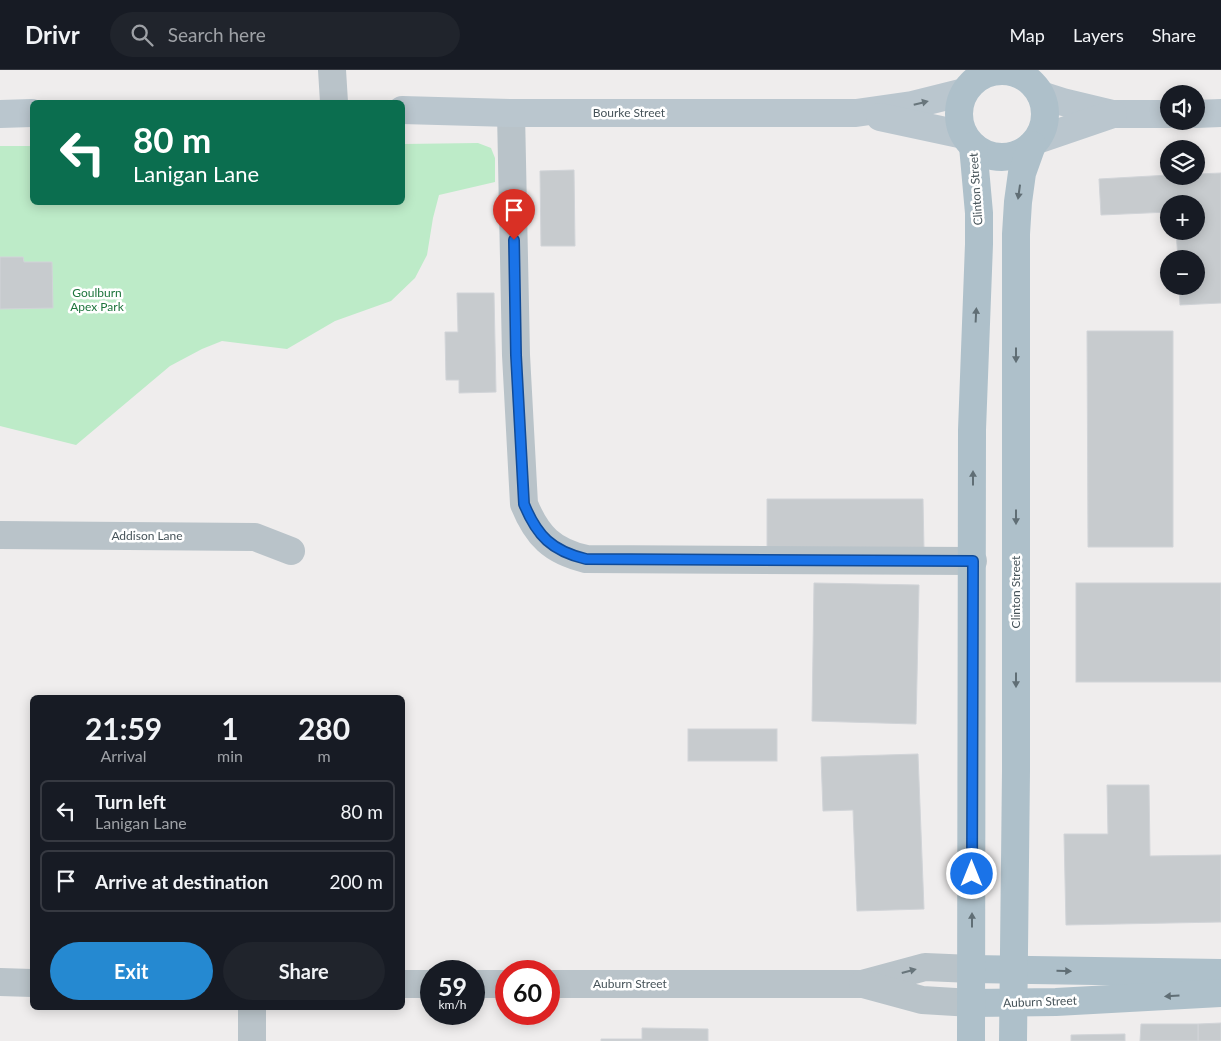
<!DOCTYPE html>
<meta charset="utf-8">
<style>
body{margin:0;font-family:Lato,sans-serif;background:#20242c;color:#f1f3f6;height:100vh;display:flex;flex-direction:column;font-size:19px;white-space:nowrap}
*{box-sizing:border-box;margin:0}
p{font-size:16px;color:#9ea1a6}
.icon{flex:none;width:28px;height:28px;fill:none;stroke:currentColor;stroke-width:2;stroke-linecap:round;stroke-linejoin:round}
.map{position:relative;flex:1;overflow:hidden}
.panel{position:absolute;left:30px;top:625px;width:375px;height:315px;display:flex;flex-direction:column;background:#171b24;border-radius:8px;box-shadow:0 2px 12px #0003}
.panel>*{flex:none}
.guide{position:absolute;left:30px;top:30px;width:375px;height:105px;border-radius:8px;box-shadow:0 2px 12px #0003;background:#0b6e4f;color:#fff;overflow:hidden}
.buttons{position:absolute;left:1160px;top:15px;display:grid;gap:10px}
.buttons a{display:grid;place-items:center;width:45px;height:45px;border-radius:50%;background:#171b24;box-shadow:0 2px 12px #0003;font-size:25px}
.speed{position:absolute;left:420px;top:890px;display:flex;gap:10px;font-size:25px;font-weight:700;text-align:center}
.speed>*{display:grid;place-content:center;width:65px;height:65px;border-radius:50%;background:#171b24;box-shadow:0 2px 12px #0003;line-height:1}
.speed small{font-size:12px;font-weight:400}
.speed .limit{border:8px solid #d22;background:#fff;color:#111}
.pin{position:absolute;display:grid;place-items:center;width:42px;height:42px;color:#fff;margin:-51px -21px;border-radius:50% 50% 50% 0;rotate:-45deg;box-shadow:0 0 5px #0007}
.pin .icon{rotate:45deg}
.me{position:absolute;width:55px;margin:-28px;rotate:0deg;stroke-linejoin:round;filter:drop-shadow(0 0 4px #0008)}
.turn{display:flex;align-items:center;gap:18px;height:105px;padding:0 20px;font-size:22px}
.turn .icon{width:65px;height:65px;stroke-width:2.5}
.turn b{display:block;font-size:35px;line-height:42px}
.eta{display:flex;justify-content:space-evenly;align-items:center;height:85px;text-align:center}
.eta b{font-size:30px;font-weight:700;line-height:35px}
.cta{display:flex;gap:10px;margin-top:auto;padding:10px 20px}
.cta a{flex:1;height:58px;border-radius:30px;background:#2589d1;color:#fff;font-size:20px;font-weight:700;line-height:58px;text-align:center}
.cta a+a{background:#20242c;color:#f1f3f6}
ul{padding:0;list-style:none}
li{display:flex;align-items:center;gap:15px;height:62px;margin:0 10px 8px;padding:0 10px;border:2px solid #363941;border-radius:8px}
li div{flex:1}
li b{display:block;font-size:19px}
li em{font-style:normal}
header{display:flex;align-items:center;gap:30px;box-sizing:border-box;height:70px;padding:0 25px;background:#171b24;border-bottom:1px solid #363941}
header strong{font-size:24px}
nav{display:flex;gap:28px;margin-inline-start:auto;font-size:18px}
.search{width:350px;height:45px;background:#20242c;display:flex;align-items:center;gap:12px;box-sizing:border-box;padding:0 18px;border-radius:28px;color:#9ea1a6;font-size:19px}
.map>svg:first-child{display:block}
.green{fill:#bdebc8}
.building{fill:#c7cbce;stroke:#d1d4d8}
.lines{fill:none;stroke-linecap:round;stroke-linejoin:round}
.street{stroke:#b9c3c9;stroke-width:28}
.secondary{stroke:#bac6ce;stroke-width:28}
.primary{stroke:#aec0ca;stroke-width:28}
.oneway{fill:#69767c}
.oneway2{fill:#606e75}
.oneway3{fill:#68757b}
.route-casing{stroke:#114b97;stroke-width:12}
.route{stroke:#1a73e8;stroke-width:9}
.labels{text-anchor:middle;stroke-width:5;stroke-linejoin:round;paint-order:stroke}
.street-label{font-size:12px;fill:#465359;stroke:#fff}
.park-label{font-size:12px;fill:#1d753c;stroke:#fff}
</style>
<header>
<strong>Drivr</strong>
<div class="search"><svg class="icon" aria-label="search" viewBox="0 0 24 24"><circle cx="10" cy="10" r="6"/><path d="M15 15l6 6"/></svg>Search here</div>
<nav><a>Map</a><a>Layers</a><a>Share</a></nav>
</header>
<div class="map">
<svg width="1221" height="971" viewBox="0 0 1221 971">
<rect width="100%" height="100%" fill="#efeded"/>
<path class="green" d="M478,73L491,78L495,88V112L439,125L433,148L427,185L415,208L391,231L335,251L287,279L222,271L202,279L170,296L76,375L0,356V76H32V132H402L403,74Z"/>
<g class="building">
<path d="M574,100L575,176H541L540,101Z"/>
<path d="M1221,103V233L1180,235L1179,216H1196V189H1178L1176,161H1196V134H1169V142L1101,145L1099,109L1169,105L1196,106V104Z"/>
<path d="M0,187H23L24,192H52L53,238L0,239Z"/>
<path d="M457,223H494L496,322L459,323V310H446L445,262H458Z"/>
<path d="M1087,261H1173V477H1088Z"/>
<path d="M767,429H923L924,480L767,481Z"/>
<path d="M814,513L919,515L916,654L812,651Z"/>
<rect x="1076" y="513" width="145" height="99"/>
<rect x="688" y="659" width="89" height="32"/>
<path d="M918,684L924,839L857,841L853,740L823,741L821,687Z"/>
<path d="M1107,715H1149L1150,786L1221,785V852L1066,855L1064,764H1108Z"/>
<path d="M1221,953V971H1198V954Z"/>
<path d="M1141,954H1198V971H1140Z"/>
<path d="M642,958L708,959V971H601V969H642Z"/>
<path d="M1125,964V971H1071V965Z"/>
</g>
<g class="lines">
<g class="street">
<path d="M332,0L334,32"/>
<path d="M511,43L516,285L524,434C537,466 552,481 586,489L973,491"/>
<path d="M0,465L255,467L291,481"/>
<path d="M0,912L32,913"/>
<path d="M402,914H431"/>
<path d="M474,914H506"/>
<path d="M549,914H862L925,897L972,899"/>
<path d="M863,914L922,930L972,933"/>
<path d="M252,971V938"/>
</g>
<g class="secondary">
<path d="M1041,25L1063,32L1113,44H1169"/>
<path d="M402,40L511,43H856L912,35L964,22"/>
<path d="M0,44L32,43"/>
<path d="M1196,44L1221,43"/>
<path d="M880,47L964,65"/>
<path d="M1037,70L1113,44"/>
</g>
<g class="primary">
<circle cx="1002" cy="44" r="43"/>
<path d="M972,899L1221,903"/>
<path d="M972,933L1056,932L1221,923"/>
<path d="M971,971L972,360L979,174V143L973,76"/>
<path d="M1013,971L1016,701V164L1018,132L1022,103L1032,75"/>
</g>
</g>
<defs><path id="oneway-solid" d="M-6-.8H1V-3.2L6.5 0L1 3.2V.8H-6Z" transform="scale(1.25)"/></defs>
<use class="oneway" href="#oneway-solid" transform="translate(921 33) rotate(-14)"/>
<g class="oneway2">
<use href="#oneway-solid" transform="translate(1019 122) rotate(98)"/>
<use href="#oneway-solid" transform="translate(976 245) rotate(-87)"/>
<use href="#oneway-solid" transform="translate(1016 285) rotate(90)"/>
<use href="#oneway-solid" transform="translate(973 408) rotate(-90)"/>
<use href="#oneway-solid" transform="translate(1016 447) rotate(90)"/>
<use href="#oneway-solid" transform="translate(1016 610) rotate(90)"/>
<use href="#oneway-solid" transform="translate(972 850) rotate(-90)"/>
<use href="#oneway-solid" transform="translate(1064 901) rotate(1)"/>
<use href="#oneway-solid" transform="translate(1172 926) rotate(177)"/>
</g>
<use class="oneway3" href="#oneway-solid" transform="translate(909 901) rotate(-15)"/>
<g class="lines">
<defs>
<path id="route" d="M514,170L516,285L524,434C537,466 552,481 586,489L973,491L972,804"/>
</defs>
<use href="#route" class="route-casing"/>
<use href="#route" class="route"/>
</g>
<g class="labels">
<g class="street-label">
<text x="629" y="47">Bourke Street</text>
<text transform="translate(976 119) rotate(-94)" y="4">Clinton Street</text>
<text x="147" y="470">Addison Lane</text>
<text transform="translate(1016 522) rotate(-90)" y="4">Clinton Street</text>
<text x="630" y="918">Auburn Street</text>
<text transform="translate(1040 932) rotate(-2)" y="4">Auburn Street</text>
</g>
<g class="park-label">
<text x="97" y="227">Goulburn<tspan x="97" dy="14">Apex Park</tspan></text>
</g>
</g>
</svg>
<div class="buttons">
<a><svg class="icon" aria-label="sound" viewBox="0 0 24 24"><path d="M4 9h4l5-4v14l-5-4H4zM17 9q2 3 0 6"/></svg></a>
<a><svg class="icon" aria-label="layers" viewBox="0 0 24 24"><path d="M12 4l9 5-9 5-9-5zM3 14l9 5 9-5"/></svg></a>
<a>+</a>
<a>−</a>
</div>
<div class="speed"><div>59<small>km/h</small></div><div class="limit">60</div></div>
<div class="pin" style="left:514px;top:170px;background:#d93025"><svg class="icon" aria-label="arrive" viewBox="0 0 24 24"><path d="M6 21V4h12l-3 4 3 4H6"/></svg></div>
<svg class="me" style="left:972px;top:804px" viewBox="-20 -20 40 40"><circle r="17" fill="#1a73e8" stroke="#fff" stroke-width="3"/><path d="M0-11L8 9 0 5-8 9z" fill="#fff"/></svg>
<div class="guide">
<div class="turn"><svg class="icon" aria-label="left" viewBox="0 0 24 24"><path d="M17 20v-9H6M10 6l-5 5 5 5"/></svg><div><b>80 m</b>Lanigan Lane</div></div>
</div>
<section class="panel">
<div class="eta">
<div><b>21:59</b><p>Arrival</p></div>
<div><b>1</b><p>min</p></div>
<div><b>280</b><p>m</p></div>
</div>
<ul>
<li><svg class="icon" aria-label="left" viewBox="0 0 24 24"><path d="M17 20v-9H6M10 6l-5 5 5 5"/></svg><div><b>Turn left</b><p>Lanigan Lane</p></div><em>80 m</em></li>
<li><svg class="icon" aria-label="arrive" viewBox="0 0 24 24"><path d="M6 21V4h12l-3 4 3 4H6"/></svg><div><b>Arrive at destination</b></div><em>200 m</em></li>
</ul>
<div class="cta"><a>Exit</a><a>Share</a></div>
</section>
</div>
